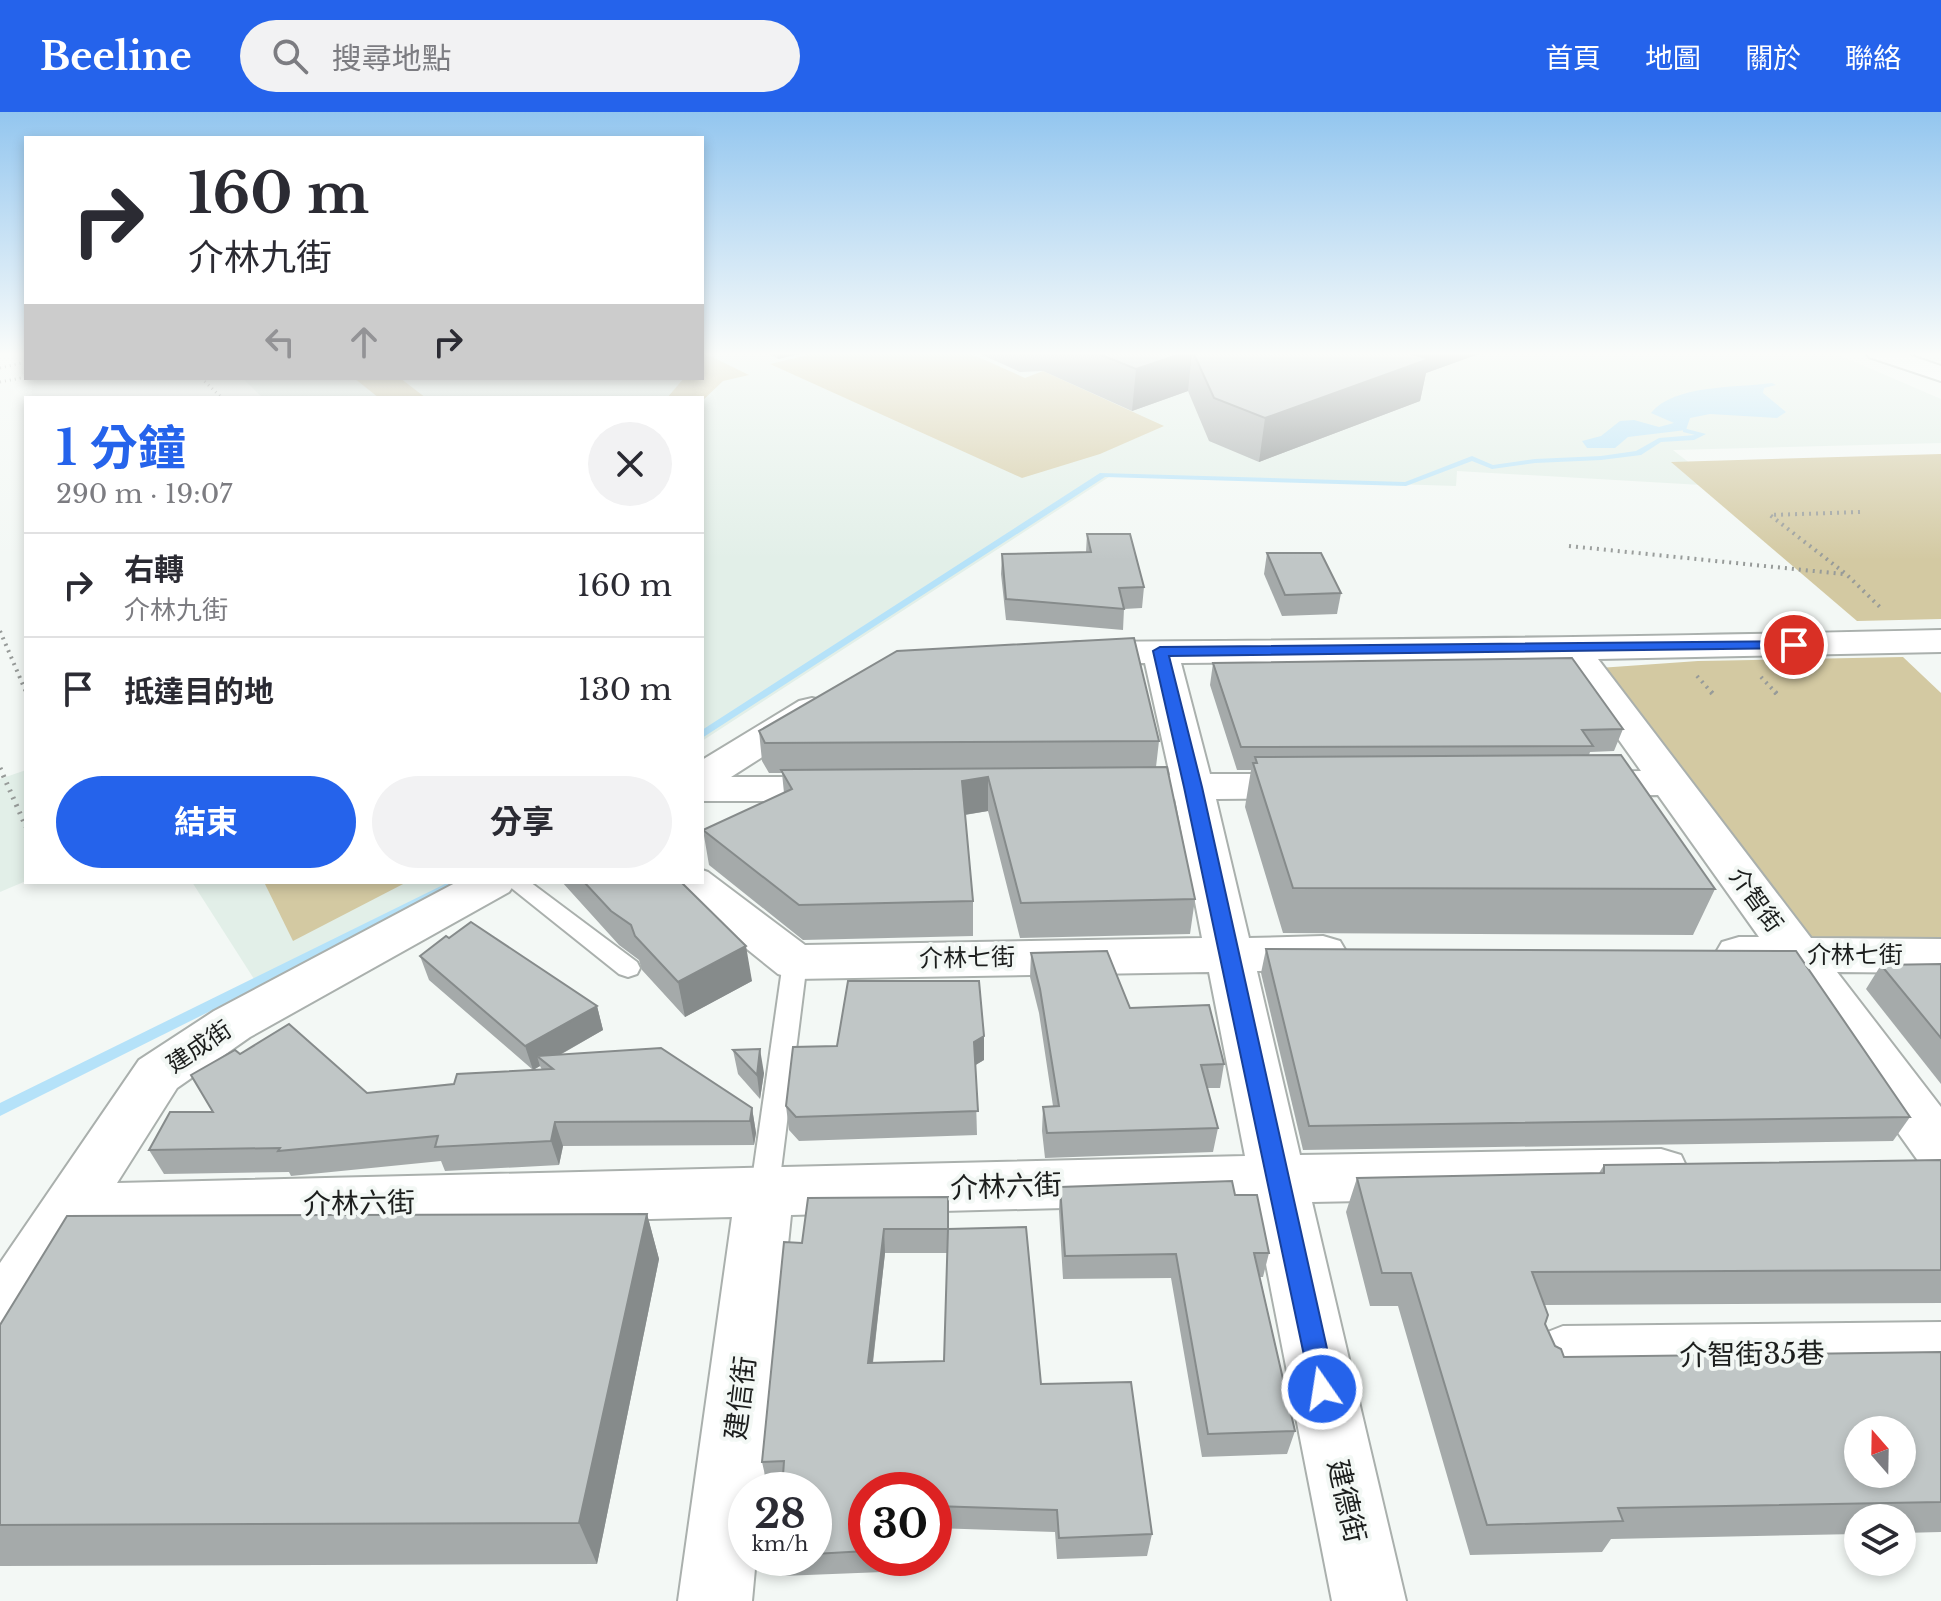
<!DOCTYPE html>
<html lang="zh-TW">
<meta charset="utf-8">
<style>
body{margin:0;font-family:"Libre Baskerville","Noto Sans TC",serif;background:#f2f2f3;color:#2b2b33;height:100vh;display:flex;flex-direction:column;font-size:30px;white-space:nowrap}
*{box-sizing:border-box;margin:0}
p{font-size:26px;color:#7c7c81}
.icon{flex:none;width:44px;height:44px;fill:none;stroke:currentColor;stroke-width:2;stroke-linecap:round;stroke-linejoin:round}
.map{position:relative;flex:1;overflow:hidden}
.panel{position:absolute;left:24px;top:284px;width:680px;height:488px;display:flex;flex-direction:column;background:#fff;border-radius:0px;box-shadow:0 4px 12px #0003}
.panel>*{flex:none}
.hud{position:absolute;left:24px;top:24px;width:680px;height:244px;border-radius:0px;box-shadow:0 4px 12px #0003;background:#fff;color:#2b2b33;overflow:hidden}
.needle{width:52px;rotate:340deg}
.fabs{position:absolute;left:1844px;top:1304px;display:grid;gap:16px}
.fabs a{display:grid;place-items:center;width:72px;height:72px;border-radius:50%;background:#fff;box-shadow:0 4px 12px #0003;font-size:40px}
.speed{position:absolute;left:728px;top:1360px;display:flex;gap:16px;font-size:40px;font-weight:700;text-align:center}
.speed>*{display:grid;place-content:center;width:104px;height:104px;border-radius:50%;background:#fff;box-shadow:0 4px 12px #0003;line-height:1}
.speed small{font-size:20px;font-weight:400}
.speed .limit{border:12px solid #d22;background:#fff;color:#111}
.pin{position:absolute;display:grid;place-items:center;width:68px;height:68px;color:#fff;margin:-34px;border:4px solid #fff;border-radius:50%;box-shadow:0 2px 8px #0007}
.me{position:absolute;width:88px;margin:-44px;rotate:347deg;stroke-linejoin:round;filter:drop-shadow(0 0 6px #0008)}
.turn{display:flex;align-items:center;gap:28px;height:168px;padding:0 32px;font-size:36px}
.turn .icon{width:104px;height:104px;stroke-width:2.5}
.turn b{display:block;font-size:56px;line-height:68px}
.lanes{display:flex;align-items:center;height:76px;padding:0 32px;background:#0003;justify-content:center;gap:40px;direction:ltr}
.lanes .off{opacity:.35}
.round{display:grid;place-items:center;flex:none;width:84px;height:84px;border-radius:42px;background:#f2f2f3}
.summary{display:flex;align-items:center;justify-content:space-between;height:136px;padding:0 32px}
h1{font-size:48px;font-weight:700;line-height:60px;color:#2563eb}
.button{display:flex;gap:16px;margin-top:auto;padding:16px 32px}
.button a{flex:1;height:92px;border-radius:48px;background:#2563eb;color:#fff;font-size:32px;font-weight:700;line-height:92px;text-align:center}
.button a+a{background:#f2f2f3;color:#2b2b33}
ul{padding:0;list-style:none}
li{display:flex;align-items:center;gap:24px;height:104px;padding:0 32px;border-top:2px solid #e1e1e2}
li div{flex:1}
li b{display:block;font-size:30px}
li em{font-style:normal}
header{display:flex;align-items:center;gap:48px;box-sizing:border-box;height:112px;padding:0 40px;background:#2563eb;color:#fff}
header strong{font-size:38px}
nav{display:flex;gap:44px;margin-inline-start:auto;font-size:28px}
.search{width:560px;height:72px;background:#f2f2f3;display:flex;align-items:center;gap:20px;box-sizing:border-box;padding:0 28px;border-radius:44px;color:#7c7c81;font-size:30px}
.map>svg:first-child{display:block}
.built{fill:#e2efe8}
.green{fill:#d3c9a2}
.water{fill:#b5e2f9}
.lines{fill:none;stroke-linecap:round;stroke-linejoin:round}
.stream{fill:#b5e2f9;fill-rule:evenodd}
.service-casing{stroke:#aab0ad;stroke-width:4}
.minor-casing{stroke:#aab0ad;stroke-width:4}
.path-far2{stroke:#979b99;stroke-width:3;stroke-dasharray:1 4;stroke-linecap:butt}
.path-far1{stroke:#979b99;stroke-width:4;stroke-dasharray:2 5;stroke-linecap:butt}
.path{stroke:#979b99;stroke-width:5;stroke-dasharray:2 6;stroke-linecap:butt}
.service{fill:#fff;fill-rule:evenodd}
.minor{fill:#fff;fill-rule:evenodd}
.wall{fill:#a5aaaa;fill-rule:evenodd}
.shaded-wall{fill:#868b8b}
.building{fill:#c0c6c6;stroke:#868b8b;stroke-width:2;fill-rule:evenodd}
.route{fill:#2563eb;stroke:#184099;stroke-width:2}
.labels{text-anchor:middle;stroke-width:8;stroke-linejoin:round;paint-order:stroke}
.street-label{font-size:24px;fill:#1c1e1d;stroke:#f3f8f5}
.near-street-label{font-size:28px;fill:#1c1e1d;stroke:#f3f8f5}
</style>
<header>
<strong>Beeline</strong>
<div class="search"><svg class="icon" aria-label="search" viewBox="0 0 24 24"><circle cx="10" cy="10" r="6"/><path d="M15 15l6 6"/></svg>搜尋地點</div>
<nav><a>首頁</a><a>地圖</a><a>關於</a><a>聯絡</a></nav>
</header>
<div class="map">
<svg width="1941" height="1489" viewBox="0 0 1941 1489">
<rect width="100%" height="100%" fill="#f3f8f5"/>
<g class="built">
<path d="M702,240H1832L1941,287V331L1673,338L1719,374L1457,359L1456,374L1112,363L702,629V286H263L242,266H702Z"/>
<path d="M26,658V769L0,780V667Z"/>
<path d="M192,770H451L254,867Z"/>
</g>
<g class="green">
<path d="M702,240L749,263L723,269L702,289V286H667L684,266H702Z"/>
<path d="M821,240H967L1025,266L1043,259L1164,314L1100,342L1022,366L770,252Z"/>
<path d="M354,266H400L426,286H379Z"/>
<path d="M1941,342V507L1857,509L1671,350Z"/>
<path d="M1903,545L1941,581V832L1806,833L1599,556L1698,549Z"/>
<path d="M264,770H407L293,829Z"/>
</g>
<path class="water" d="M1772,271L1776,273L1764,276L1763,281L1786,300L1777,306L1710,302L1690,306L1686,318L1628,325L1615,336H1587L1582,329L1601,324L1620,309L1634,308L1659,315L1674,311L1651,301C1674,272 1738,276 1772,271Z"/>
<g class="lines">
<g class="stream">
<path d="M1683,316L1706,322L1694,328L1661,330L1641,343L1601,348L1535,351L1492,357L1472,349L1406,374L1105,365L702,626V618L1100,361L1405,370L1472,344L1493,353L1535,347L1601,344L1636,339L1659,326L1695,323L1683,320Z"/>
<path d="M449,770H465L463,773L0,1004V991Z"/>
</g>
<defs>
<g id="service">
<path d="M504,770H530L637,850L640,856L637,862L628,865L619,862Z"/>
<path d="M795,842L804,844L807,850L778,1082L774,1091L764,1094L754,1091L750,1082L783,850L786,844Z"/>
</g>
<g id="minor">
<path d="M1865,240H1900L1941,254V269L1869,245Z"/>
<path d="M1941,518V540L1598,547L1811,826L1941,827V861L1837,860L1941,995V1060L1921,1053L1783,859H1739L1722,854L1715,842L1722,830L1739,825H1759L1658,683L1580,684L1565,681L1559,672L1565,663L1580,660L1641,659L1562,548L1181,551L1210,662H1308L1323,665L1329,674L1323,683L1308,686L1216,687L1249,826L1323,824L1340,829L1347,841L1340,853L1323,858L1257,859L1300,1043L1661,1037L1681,1043L1689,1060L1681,1077L1661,1083L1312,1090L1406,1489H1332L1254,1091L791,1103L763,1378H746V1446H756L752,1489H678L732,1105L86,1121L22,1223L0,1231V1151L139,948L214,899L457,770H516L509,780L250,925L177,976L117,1071L1245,1044L1209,860L795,867L778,862L676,780L669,770H702V758L708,760L805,833L1202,826L1175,687L1149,684L1143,675L1149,666L1170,663L1145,551L1076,552L1063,549L1058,541L1063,533L1076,530C1364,528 1653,525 1941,518Z"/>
<path d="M812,586L825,589L831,597L825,605L731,665H844L859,668L865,677L859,686L844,689H702V648L799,589Z"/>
<path d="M1941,1210V1270L1563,1274L1540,1265L1531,1244L1540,1223L1563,1214Z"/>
</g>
</defs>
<use href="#service" class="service-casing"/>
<use href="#minor" class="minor-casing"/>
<g class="path-far2">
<path d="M0,256L26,250"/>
<path d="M201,266L222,286"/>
<path d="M0,270L26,265"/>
</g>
<g class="path-far1">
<path d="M1860,400L1770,403L1846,462L1883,498"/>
<path d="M1569,434L1843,462"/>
<path d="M0,519L26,580"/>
<path d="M1697,564L1713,582"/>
<path d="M1761,565L1777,582"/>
</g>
<g class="path">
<path d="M1711,580L1714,583"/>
<path d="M1775,580L1780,585"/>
<path d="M0,656L26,715"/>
</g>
<use href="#service" class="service"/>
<use href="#minor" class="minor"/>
</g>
<g class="wall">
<path d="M764,240H808L778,247Z"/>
<path d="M976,240H1484L1426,261L1420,289L1259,350L1209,329L1188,279L1132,299L1043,259L1020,260Z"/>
<path d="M1087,422L1144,475L1142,496L1124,497L1123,518L1006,508L1001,462L1002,442L1086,440Z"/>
<path d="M1267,441L1341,481L1337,502L1282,504L1264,462Z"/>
<path d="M1213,551L1623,617L1614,639L1590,640L1589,643L1715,777L1693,823L1283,821L1245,695L1251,658H1237L1210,573Z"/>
<path d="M759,619L1159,629L1156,655L1195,787L1190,822L1020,826L988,699L965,703L973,789V824L803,828L709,753L703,718L784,681L782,661H769L762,649Z"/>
<path d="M562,770H681L752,869L685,905L642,858L639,848L619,833Z"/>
<path d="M1266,837L1910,1005L1893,1029L1303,1038L1261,861Z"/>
<path d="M1031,841L1130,896L1224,952L1220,976H1207L1218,1016L1213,1040L1045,1046L1042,1019L1043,995L1053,994L1039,901L1030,865Z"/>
<path d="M420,844L597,894L603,918L560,943L752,996L756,1021L754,1033L563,1034L559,1053L445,1059L441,1049L291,1064L289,1060L164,1062L149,1038L213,1000L240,942L367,981L454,972L542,958L540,954L533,958L429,868Z"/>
<path d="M1941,852V972L1866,877L1881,853Z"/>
<path d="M733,938L764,961L760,987L738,962Z"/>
<path d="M984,948L975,953L977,1023L799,1029L789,1018L786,994Z"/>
<path d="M1941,1048V1191L1544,1193L1545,1212L1555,1234L1564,1245L1941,1240V1420L1902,1421V1406H1858V1422L1611,1427L1602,1440L1470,1443L1398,1194H1370L1346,1100L1357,1066L1599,1061L1604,1053Z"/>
<path d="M1060,1075L1235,1083L1269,1141L1263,1165H1260L1295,1319L1287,1342L1202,1345L1171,1166L1063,1167L1059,1099Z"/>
<path d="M808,1086L949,1117L1041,1272L1152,1422L1147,1444L1057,1447L1055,1420L934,1416V1378H866V1446H909L908,1459L782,1464L778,1446H814V1378L783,1372H767L762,1350L802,1131ZM885,1141H947L944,1249L873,1251Z"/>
<path d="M647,1102L659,1147L597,1452L0,1454V1213Z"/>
</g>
<g class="shaded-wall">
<path d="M778,240H808L778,247Z"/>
<path d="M1187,240H1192L1188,279L1132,299L1136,257Z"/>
<path d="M1392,240H1484L1426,261L1420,289L1259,350L1265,306Z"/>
<path d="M988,665V699L963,703L962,669Z"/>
<path d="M746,834L752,869L685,905L678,870Z"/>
<path d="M597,894L603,918L545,951L537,944L540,954L533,958L525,934Z"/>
<path d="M984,924V948L974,954V930Z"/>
<path d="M760,937L764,961L760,987L757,963Z"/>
<path d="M752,996L756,1021L754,1033L750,1009Z"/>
<path d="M555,1010L563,1034L559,1053L551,1029Z"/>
<path d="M647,1102L659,1147L597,1452L579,1411Z"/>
<path d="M884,1117L885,1141L870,1274L868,1251Z"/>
</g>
<g class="building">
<path d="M1094,240H1187L1136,257Z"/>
<path d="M1193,240H1406L1429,247L1265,306L1214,286Z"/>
<path d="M1087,422H1130L1144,475L1119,476L1124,497L1006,487L1002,442L1091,440Z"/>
<path d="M1267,441H1321L1341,481L1285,483Z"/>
<path d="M1134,526L1159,629L765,631L759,619L897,539Z"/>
<path d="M1572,546L1623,617L1582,618L1593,634L1241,635L1213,551Z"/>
<path d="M1621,643L1715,777L1293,776L1253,651H1257L1255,645Z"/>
<path d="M1167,655L1195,787L1021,791L988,665L962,669L973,789L799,793L703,718L792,677L781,658Z"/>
<path d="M584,770H681L746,834L678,870L635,824L631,813L611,799Z"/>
<path d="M471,810L597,894L525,934L420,844L446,824L449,826Z"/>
<path d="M1266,837L1796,839L1910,1005L1309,1014Z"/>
<path d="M1107,839L1130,896L1209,893L1224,952L1201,953L1218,1016L1047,1021L1043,995L1059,994L1040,877L1031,841Z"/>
<path d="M1941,852V926L1881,853Z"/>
<path d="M848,869H979L984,924L974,930L978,999L796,1005L786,994L793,935L837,934Z"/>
<path d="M289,912L367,981L454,972L457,962L553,957L537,944L661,936L752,996L750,1009L555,1010L551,1029L435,1035L438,1024L278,1039L280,1036L149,1038L170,1000H213L191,963L235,938L240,942Z"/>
<path d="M760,937L757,963L733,938Z"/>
<path d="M1941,1048V1158L1532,1160L1548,1203L1545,1212L1555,1234L1561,1237L1564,1245L1941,1240V1390L1618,1396L1623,1409L1487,1413L1411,1161H1382L1357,1066L1604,1061V1053ZM1858,1318H1902V1362H1858Z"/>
<path d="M1232,1069L1235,1083H1257L1269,1141H1254L1295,1319L1208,1322L1176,1142L1065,1144L1060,1075Z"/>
<path d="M948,1085V1117L1026,1115L1041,1272L1131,1270L1152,1422L1059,1426L1057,1398L934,1394V1378H866V1439L814,1442V1378H782L784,1349L762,1350L784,1130L802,1131L808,1086ZM884,1117H948L944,1249L868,1251Z"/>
<path d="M647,1102L579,1411L0,1413V1213L67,1104Z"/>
</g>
<linearGradient id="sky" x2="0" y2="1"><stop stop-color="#93c6ef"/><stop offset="0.54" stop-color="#fafcfa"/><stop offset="1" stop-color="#fafcfa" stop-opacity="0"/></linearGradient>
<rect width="1941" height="448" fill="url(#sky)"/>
<path class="route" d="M1794,529L1799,530V536L1169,544L1202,675L1336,1277L1332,1286L1322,1290L1313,1286L1184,675L1153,539L1160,535Z"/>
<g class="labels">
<g class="street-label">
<text transform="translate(1756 788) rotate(54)" y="8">介智街</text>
<text x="1855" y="851">介林七街</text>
<text transform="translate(967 846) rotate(-1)" y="8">介林七街</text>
<text transform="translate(199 935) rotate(-34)" y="8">建成街</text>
</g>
<g class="near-street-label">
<text transform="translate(1006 1074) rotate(-2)" y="10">介林六街</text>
<text transform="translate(359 1091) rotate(-1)" y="10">介林六街</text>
<text transform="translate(1752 1242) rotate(-1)" y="10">介智街35巷</text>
<text transform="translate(740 1286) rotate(-83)" y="10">建信街</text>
<text transform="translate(1347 1389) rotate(77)" y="10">建德街</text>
</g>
</g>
</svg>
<div class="fabs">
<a><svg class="needle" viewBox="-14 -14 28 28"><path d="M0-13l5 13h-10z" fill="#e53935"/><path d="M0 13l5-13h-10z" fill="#7c7c81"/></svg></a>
<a><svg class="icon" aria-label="layers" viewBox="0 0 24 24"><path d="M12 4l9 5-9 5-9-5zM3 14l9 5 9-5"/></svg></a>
</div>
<div class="speed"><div>28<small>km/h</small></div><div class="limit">30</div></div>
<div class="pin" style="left:1794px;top:533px;background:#d93025"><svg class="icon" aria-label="arrive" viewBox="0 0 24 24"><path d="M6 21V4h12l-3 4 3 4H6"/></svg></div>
<svg class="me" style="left:1322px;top:1277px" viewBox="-20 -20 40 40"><circle r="17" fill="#2563eb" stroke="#fff" stroke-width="3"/><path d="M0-11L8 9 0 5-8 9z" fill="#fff"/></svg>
<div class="hud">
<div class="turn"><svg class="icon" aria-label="right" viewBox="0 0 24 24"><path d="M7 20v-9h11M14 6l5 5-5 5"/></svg><div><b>160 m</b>介林九街</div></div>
<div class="lanes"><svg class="icon off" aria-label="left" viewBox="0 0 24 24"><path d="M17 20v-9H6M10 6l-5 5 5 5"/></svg><svg class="icon off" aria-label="ahead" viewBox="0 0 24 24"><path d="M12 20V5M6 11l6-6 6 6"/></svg><svg class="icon" aria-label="right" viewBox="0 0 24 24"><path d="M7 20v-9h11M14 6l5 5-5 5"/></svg></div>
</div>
<section class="panel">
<div class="summary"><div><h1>1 分鐘</h1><p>290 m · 19:07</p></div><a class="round"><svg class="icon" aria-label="close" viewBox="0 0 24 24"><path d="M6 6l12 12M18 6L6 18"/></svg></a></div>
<ul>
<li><svg class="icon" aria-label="right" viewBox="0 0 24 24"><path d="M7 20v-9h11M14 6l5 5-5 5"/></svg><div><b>右轉</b><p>介林九街</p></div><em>160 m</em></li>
<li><svg class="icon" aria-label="arrive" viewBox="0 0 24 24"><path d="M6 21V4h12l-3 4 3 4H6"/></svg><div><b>抵達目的地</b></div><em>130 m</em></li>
</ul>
<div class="button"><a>結束</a><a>分享</a></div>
</section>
</div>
